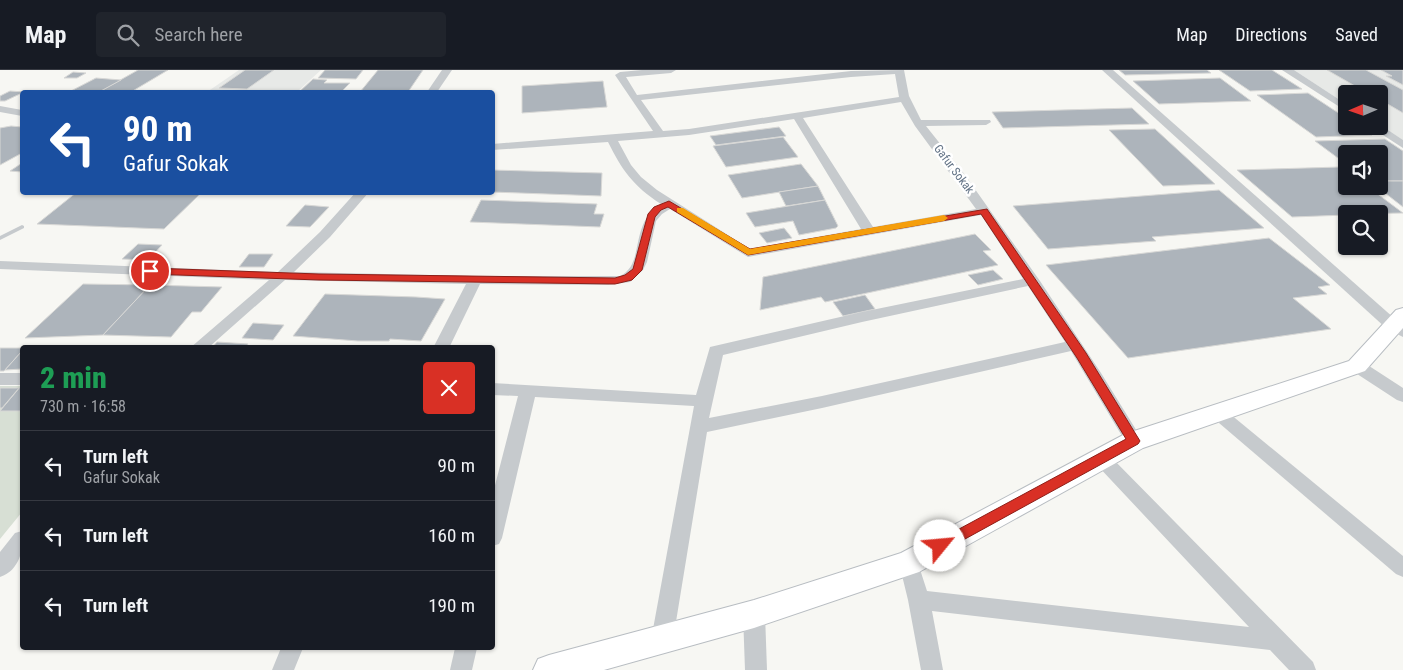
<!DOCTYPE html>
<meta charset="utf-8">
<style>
body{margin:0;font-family:"Roboto Condensed",sans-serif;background:#20242c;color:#f1f3f6;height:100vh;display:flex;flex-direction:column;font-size:19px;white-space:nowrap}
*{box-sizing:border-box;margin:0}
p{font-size:16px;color:#9ea1a6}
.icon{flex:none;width:28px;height:28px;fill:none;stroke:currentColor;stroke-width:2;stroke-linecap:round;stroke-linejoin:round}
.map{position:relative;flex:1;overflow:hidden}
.details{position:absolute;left:20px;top:275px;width:475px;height:305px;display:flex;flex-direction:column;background:#171b24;border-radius:5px;box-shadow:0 1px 4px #0004}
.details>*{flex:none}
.top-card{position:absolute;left:20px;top:20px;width:475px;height:105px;border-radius:5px;box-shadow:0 1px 4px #0004;background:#1a4fa0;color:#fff;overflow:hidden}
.needle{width:32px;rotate:268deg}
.fabs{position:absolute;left:1338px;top:15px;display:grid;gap:10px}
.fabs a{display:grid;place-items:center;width:50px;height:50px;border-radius:5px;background:#171b24;box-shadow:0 1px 4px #0004;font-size:25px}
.pin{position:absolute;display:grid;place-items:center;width:42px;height:42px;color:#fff;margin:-21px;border:2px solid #fff;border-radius:50%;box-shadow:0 1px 5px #0007}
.me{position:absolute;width:55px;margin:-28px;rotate:62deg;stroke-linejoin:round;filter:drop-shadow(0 0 4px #0008)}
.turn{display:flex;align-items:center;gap:18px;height:105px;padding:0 20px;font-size:22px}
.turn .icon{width:65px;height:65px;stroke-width:2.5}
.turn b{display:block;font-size:35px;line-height:42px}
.round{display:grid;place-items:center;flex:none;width:52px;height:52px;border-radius:5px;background:#20242c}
.head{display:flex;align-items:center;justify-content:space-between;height:85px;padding:0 20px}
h1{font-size:30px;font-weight:800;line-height:38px;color:#1e9e55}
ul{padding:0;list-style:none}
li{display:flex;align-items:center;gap:15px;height:70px;padding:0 20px;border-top:1px solid #363941}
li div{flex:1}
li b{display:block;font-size:19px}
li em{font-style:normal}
header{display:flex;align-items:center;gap:30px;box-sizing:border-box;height:70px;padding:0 25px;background:#171b24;border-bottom:1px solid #363941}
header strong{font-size:24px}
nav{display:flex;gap:28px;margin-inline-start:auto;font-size:18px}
.search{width:350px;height:45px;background:#20242c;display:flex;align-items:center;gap:12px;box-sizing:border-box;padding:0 18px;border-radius:5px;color:#9ea1a6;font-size:19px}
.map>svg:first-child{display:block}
.built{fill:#e7e9e7}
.green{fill:#d7dfd4}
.building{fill:#adb4bb;stroke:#d8d8d6}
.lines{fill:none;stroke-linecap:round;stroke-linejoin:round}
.secondary-casing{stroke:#b8bdc2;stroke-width:2}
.lane{fill:#c6cacd;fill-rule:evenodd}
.street{fill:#c6cacd;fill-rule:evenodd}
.secondary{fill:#fff;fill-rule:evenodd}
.route{fill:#d93025;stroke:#8d1f18}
.slow{fill:#f59e0b}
.labels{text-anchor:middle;stroke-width:5;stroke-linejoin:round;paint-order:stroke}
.street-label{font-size:12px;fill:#647487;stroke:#fff}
</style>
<header>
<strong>Map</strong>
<div class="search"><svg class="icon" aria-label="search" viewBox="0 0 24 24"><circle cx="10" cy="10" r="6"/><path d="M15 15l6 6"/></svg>Search here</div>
<nav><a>Map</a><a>Directions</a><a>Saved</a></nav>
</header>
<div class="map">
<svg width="1403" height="600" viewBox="0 0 1403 600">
<rect width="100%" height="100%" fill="#f7f7f3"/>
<g class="built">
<path d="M239,0H321L297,22H207Z"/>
<path d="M1294,0H1403V70L1379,54V24H1346V34Z"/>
</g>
<path class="green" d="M0,316H22V442L0,469Z"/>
<g class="building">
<path d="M138,0H168L131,22H99Z"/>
<path d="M245,0H274L247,19L219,18Z"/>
<path d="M325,0H363L356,9L318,8Z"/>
<path d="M378,0H423L408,22H360Z"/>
<path d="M1119,0H1207L1211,3L1125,5Z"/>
<path d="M1219,0H1272L1302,19L1250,21Z"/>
<path d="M1327,0H1366L1403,20V43L1379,29V24H1369Z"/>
<path d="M1381,0H1403V15L1386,6H1392Z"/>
<path d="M73,2L86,3L77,8H64Z"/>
<path d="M96,8L121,10L99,22H69Z"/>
<path d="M1220,8L1251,31L1159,34L1133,11Z"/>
<path d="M313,9L327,10L324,13H350L341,22H299Z"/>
<path d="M603,11L607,37L522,43V16Z"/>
<path d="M10,21L24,22L5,31H0V26Z"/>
<path d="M1308,23L1346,48V56H1358L1372,65L1316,67L1257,25Z"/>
<path d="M1132,38L1149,54L1003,58L992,42Z"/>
<path d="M11,56L22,57V83L0,95V58Z"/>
<path d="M779,57L786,66L716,75L710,66Z"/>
<path d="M1155,59L1215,114L1163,116L1109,60Z"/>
<path d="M783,67L798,87L726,97L713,76Z"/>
<path d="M1385,69L1403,81V111H1379V84H1346V94L1315,71Z"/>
<path d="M22,93V102L10,101Z"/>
<path d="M801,94L818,116L742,128L728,105Z"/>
<path d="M1340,97L1346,101V116H1367L1403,143L1346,144V145L1292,147L1237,100Z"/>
<path d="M492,100L602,103L601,126L492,122Z"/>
<path d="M1379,111H1403V137L1376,116H1379Z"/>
<path d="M818,116L825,130L786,136L779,122Z"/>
<path d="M1219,120L1264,158L1152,167L1156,171L1048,179L1013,136Z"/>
<path d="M77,122H160L200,124L164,159L37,154Z"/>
<path d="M481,130L597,134L594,144H604L600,157L470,152Z"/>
<path d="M825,130L838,156L836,158L799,165L793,151L755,157L746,143Z"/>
<path d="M305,135L329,137L310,157L286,156Z"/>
<path d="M784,158L792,168L767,173L759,163Z"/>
<path d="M975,164L991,180L983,181L998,195L825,232L821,227L760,240L763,207Z"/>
<path d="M1269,168L1330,215L1318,217L1327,224L1293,228L1331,259L1128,288L1046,195Z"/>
<path d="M138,174L162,175L148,190L122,189Z"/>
<path d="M249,184H273L264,197H239Z"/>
<path d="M993,200L1003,209L978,215L968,205Z"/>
<path d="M83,214L150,215L103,265L25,268Z"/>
<path d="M150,215L222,217L201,242H192L171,267L103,265Z"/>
<path d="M325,224L416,227L445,229L421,271L390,269L389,271H358L293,266Z"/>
<path d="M865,225L875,239L843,246L833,232Z"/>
<path d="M253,253L284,255L273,270L242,268Z"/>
<path d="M217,272L248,274L245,278H212Z"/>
<path d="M0,278H22V281L4,301H0Z"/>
<path d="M22,281V299L5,300Z"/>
<path d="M21,316H22V341H0Z"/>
<path d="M0,318H19L2,338H0Z"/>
</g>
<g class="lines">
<defs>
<path id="secondary" d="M1403,238V258L1365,301L1143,378L919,502L754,558L604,600H533L538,589L549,585L754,530L901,483L1125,364L1349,291L1396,240Z"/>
</defs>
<use href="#secondary" class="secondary-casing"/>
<path class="lane" d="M22,155L24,156V158L0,170V166Z"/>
<g class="street">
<path d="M442,0H452L437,22H427Z"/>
<path d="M642,0H676L671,3L626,7L637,25L851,1L904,0L909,26L921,50H990L991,52L986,55L926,56L965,105L1040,211L1101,303L1143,371L1140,376L1134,378L1128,376L1071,281L822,338L707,362L673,570L670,577L662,580L654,577L651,570L694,336L535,327L502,468L499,474L492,476V427L518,326L492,325V313L696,325L710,277L862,242L1023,209L981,145L748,187L670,139L662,144L656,151L647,192L643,200L630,212L608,215L480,214L449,278H433L466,214L285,210L208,278H190L269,210L0,199V191L278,202L320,162L356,122H369L330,167L294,202L475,206H620C646,194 628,154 661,134C633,116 622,100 608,72L492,80V74L653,61L615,5L620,2ZM895,4L899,27L689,59L663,61L641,30L851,7ZM901,32L915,56L976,139L873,157L803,48ZM794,49L861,159L750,179L657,120L641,107L631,95L618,71L689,65ZM1028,216L1065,272L822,326L709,348L723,285L862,252Z"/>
<path d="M1102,0H1113L1403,256V267L1387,259Z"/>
<path d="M1282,0H1294L1346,34V41Z"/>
<path d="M0,36L22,40V46L0,42Z"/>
<path d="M1379,54L1403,70V78L1369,56H1379Z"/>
<path d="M1357,291L1363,292L1403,318V332L1397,330L1351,300L1349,296L1351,292Z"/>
<rect x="0" y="303" width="22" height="12"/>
<path d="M1218,337L1224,339L1403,486V507L1396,504L1212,347L1209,343L1212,339Z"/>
<path d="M1102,382L1108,384L1313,592L1316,600H1289L1270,580L932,541L943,600H921L908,530L899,493L902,487L909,484L916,487L927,521L1249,557L1096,394L1093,389L1096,384Z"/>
<path d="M22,461C24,479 20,500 0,507V482L15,463Z"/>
<path d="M754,534L762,537L765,544L767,600H745L743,544L746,537Z"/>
<path d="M281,578H303L294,600H272Z"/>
<path d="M455,578H477L472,600H450Z"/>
</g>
<use href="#secondary" class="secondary"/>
</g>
<path class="route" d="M669,131L750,179L987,139L1086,283L1140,371L1138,374L945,480L940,482L935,480L933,476L935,472L1126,369L1077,288L981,144L748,185L668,137L661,140L655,147L642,200L632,210L615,214L319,210L150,204L145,201L150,198L319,204L615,208L625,205L633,199L648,144L654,137Z"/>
<path class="slow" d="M677,138H683L750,179L944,145L948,148L944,151L748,185L677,142Z"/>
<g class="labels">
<g class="street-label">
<text transform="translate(954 99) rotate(53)" y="4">Gafur Sokak</text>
</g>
</g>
</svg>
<div class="fabs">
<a><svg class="needle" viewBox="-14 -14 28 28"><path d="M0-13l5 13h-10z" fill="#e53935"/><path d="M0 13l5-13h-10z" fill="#9ea1a6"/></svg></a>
<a><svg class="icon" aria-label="sound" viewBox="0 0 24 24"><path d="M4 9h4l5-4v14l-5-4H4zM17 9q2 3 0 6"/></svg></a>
<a><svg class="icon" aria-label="search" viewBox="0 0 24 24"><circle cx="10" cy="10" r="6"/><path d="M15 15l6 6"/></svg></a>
</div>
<div class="pin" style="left:150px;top:201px;background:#d93025"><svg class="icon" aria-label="arrive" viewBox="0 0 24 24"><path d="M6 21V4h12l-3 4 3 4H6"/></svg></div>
<svg class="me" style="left:940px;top:476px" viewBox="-20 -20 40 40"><circle r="19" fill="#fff"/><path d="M0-13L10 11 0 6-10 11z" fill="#d93025"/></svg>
<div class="top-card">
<div class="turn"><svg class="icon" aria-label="left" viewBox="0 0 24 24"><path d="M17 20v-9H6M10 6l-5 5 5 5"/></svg><div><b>90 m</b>Gafur Sokak</div></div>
</div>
<section class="details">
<div class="head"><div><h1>2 min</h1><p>730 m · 16:58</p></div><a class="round" style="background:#d93025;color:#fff"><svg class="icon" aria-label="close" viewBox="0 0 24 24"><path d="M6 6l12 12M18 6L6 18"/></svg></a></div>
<ul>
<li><svg class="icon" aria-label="left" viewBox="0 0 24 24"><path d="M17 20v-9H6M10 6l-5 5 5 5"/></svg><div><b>Turn left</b><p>Gafur Sokak</p></div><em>90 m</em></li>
<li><svg class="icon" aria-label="left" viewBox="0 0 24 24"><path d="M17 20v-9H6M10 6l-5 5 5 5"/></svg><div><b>Turn left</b></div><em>160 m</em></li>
<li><svg class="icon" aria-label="left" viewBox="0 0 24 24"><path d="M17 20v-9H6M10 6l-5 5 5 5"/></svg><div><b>Turn left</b></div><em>190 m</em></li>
</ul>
</section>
</div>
